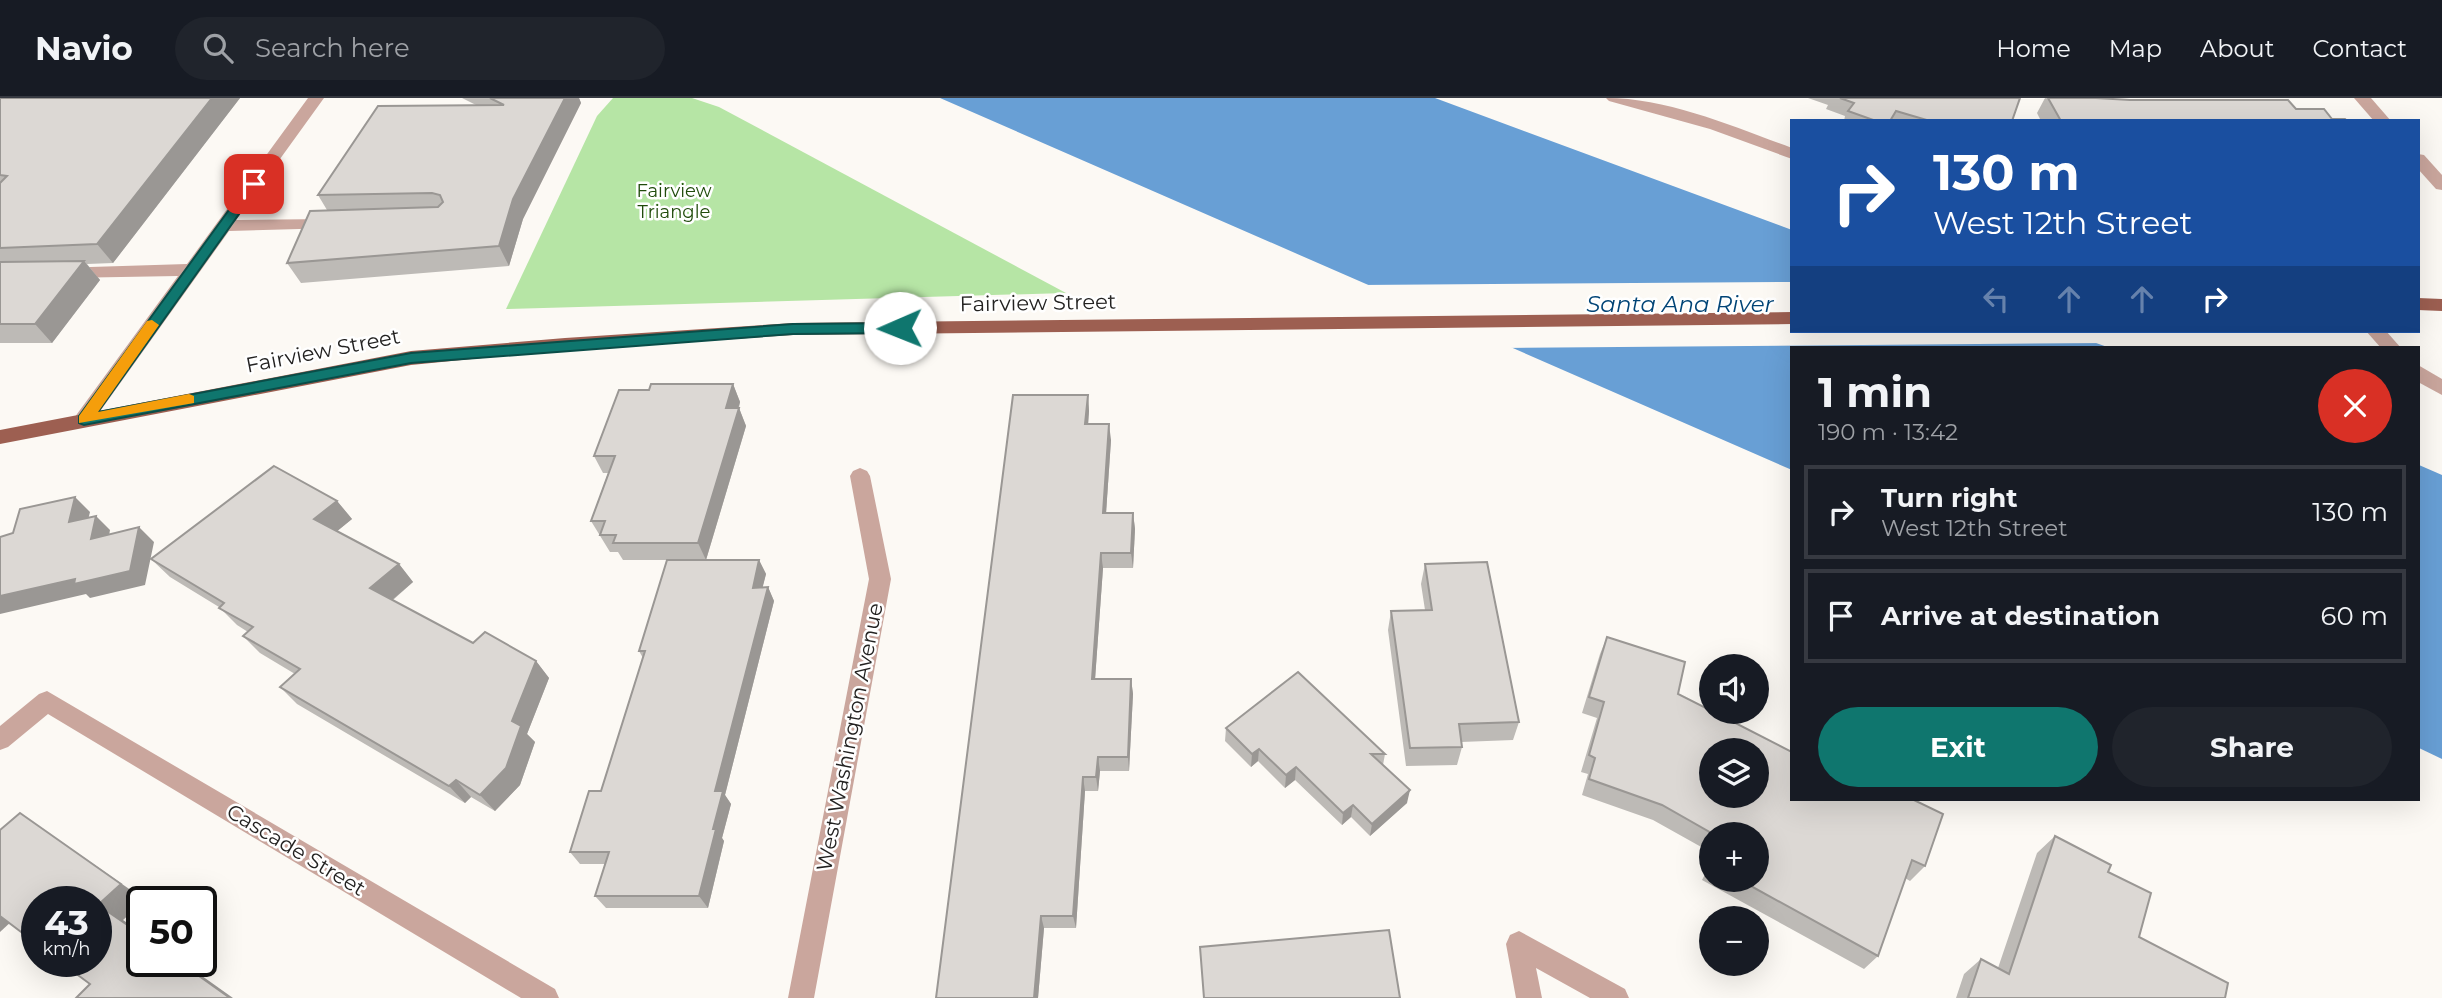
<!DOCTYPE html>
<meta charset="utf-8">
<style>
body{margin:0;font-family:Montserrat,sans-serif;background:#20242c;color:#f1f3f6;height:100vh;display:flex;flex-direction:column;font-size:26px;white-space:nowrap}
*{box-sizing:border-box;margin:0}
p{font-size:23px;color:#9ea1a6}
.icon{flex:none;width:38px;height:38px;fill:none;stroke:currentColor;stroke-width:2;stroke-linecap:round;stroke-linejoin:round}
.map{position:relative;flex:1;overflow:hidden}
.panel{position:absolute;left:1790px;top:248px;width:630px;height:455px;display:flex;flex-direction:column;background:#171b24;border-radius:0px;box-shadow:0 7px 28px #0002}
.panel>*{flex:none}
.banner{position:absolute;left:1790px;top:21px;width:630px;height:214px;border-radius:0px;box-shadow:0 7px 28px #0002;background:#1a4fa0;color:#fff;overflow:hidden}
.tools{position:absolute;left:1699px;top:556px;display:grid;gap:14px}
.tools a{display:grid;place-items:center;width:70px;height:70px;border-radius:50%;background:#171b24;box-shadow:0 7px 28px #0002;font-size:35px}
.speed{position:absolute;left:21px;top:788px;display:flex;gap:14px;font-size:35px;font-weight:700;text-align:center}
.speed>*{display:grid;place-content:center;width:91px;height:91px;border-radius:50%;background:#171b24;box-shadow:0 7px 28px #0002;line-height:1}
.speed small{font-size:18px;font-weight:400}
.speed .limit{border:4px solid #111;border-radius:10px;background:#fff;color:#111}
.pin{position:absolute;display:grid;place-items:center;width:60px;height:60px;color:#fff;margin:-30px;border-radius:14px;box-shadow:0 4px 10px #0006}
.me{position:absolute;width:77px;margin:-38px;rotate:269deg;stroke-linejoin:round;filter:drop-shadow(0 0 5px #0008)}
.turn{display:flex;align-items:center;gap:24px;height:147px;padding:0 28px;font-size:32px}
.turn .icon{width:91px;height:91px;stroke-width:2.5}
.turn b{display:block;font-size:49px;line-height:60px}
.lanes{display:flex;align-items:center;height:66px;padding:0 28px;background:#0003;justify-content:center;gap:35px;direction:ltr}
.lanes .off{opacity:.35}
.round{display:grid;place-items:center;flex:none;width:74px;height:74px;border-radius:37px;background:#20242c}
.overview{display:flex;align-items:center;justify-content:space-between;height:119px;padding:0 28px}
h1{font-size:42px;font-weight:700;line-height:52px}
.action{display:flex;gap:14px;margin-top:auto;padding:14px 28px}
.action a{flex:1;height:80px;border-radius:42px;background:#0f766e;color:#fff;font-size:28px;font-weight:700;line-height:80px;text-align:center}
.action a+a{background:#20242c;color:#f1f3f6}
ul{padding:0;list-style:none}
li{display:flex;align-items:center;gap:21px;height:94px;margin:0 14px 10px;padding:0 14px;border:4px solid #363941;border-radius:0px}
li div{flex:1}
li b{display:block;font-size:26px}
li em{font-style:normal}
header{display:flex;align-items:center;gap:42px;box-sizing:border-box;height:98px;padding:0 35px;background:#171b24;border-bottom:2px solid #363941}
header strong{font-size:33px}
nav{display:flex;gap:38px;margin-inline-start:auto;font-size:24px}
.search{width:490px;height:63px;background:#20242c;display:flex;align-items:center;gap:18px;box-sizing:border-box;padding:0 24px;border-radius:38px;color:#9ea1a6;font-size:26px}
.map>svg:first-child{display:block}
.green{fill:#b6e5a5}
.water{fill:#689fd5}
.pier{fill:#fcf9f4}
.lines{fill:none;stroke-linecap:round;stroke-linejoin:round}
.minor{fill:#caa69d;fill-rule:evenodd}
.major{fill:#9d5f51;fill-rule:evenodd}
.wall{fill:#bdbab6}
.shaded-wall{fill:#9a9794}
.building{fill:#dcd8d4;stroke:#9a9794;stroke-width:2;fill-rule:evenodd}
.route{fill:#0f766e;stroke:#0a4d48;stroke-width:2}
.slow{fill:#f59e0b}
.labels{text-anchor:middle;stroke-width:5;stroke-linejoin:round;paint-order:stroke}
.far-park-label{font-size:18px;fill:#204b0b;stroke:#fff}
.street-label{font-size:21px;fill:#232221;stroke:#fff}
.water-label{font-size:23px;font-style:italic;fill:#014476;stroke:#fff}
</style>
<header>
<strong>Navio</strong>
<div class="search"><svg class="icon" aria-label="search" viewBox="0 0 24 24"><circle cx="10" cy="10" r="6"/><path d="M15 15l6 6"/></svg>Search here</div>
<nav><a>Home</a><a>Map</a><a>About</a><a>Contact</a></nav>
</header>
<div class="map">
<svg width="2442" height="900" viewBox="0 0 2442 900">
<rect width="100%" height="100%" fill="#fcf9f4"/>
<path class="green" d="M613,0H692L719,9L1066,195L506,211L597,18Z"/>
<g class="water">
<path d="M940,0H1435L1792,132V233H2063L2110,250H1792V372Z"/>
<path d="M2419,367L2442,377V661L2419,650Z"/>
</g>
<path class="pier" d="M1792,184V233H2073L2107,245L1504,250L1360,187Z"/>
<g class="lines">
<g class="minor">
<path d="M308,0H324L236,122L330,121L336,122L339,126L336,130L229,133L91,326H77L74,321L77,316L178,178L64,180L55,174L58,170L187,166Z"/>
<path d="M1606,0C1669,0 1734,29 1792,50V61L1710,31L1609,3Z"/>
<path d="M2354,0H2371L2391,23H2374Z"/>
<path d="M2418,56L2424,57L2442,77V92L2436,91L2418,71Z"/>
<path d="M2366,233H2386L2401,250H2381Z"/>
<path d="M2418,267L2442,281V297L2418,284Z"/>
<path d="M860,370L867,373L870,378L891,481L814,900H788L869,481L850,378L853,373Z"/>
<path d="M47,593L555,891L559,900H521L48,616L8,649L0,652V628L39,596Z"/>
<path d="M1519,833L1625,891L1629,900H1590L1536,870L1542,900H1516L1506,846L1510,837Z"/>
</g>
<g class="major">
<path d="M2418,200L2442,201V213L2418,212Z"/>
<path d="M1792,214V226L793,237L565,252L411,267L0,346V332L411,253L565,240L793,225Z"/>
</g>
</g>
<g class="wall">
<path d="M0,0H240L113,165L87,166L100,182L52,245H0Z"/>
<path d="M462,0H579L581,5L523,121L509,168L301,185L287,165L327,112L318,97L476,7Z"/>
<path d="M1808,0H2020L2012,23H1844L1845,18L1826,11L1828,7Z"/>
<path d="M2045,0H2096L2296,11L2332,21L2347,23H2041L2037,15Z"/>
<path d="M733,286L740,304L739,310L746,328L706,462H759L766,476L762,490L768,489L774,503L725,697L731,706L722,740L724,743L708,810H606L595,798L605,766H580L570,754L601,693L643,560L639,553L667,462H623L618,454H610L591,423L608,375H603L594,358L649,292Z"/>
<path d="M1088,297L1089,313L1088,326L1111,342L1106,415H1133L1135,431L1133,470H1103L1095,581H1131L1133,596L1129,673H1100L1098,693H1085L1076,830H1044L1038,900H936Z"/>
<path d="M337,403L352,421L337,433L399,466L413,484L393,502L473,545L536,563L549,580L527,636L535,644L520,687L495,713L471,699L465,705L297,606L280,589L295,576L260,555L243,538L248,534L237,527L219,509L170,479L151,461Z"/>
<path d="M1425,466L1519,624L1513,642L1461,644L1462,649L1457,667L1406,668L1388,532L1391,513L1425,512L1421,486Z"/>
<path d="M1607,539L1678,596L1925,768L1910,783L1905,780L1878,858L1864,871L1702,782L1712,763V782H1757V737H1712V755L1653,722L1582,697L1588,676L1581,674L1597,620L1582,615L1600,556Z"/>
<path d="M1226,630L1385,656L1383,667L1407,705L1370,738L1351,719L1342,727L1295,682L1285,690L1258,663L1251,669L1225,643Z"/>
<path d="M2055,738L2108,774L2139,839L2225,900H1956L1964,876L1981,861L1998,870L2037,755Z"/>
</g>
<g class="shaded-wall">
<path d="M212,0H240L113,165L97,146Z"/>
<path d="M565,0H579L581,5L523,121L509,168L499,148L513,101Z"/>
<path d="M84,163L100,182L52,245L35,226Z"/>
<path d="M733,286L740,304L733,328L726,310Z"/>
<path d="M1088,297L1089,313L1087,342L1085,326Z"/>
<path d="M739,310L746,328L706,462L698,445Z"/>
<path d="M1109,326L1111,342L1105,431L1103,415Z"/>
<path d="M75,399L90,414L84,438L69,424Z"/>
<path d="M337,403L352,421L330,439L314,421Z"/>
<path d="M1133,415L1135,431L1133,470L1131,455Z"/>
<path d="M96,418L110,432L106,455L91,441Z"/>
<path d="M139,429L154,444L145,487L90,500L86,496L0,516V498L75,481Z"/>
<path d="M1101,455L1103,470L1094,596L1092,581Z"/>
<path d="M759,462L766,476L759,504L753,490Z"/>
<path d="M399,466L413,484L385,508L370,490Z"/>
<path d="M768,489L774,503L725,697L731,706L722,740L724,743L708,810L699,798L713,731L715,693Z"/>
<path d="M536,563L549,580L527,636L535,644L520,687L495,713L480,697Z"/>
<path d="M1131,581L1133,596L1129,673L1128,659Z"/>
<path d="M1259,651L1258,663L1251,669L1252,656Z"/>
<path d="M1098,659L1100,673L1098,693L1096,679Z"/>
<path d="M1296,669L1295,682L1285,690L1286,677Z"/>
<path d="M1083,679L1085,693L1076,830L1073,818Z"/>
<path d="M456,682L471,699L465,705L449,688Z"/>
<path d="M1410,692L1407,705L1370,738L1372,726Z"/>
<path d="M1353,707L1351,719L1342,727L1343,715Z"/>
<path d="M20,715L145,802L142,803V805L123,822L142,835V837L98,807Z"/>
<path d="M0,815L13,822L0,834Z"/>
<path d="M1041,818L1044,830L1038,900H1034Z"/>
<path d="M178,863H181L233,900H230Z"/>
</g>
<g class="building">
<path d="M0,0H212L97,146L0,150V85L7,78L0,77Z"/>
<path d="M490,0H565L513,101L499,148L287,165L310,113L438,109L443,104L440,97L432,95L318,97L378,8L504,7Z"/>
<path d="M1840,0H2020L2012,23H1930L1896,13L1890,23H1876L1848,13L1854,5Z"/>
<path d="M2048,0H2096L2130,2H2288L2296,11H2324L2332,21H2345L2347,23H2061Z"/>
<path d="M84,163L35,226H0V164Z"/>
<path d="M651,286H733L726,310H739L698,445H613L616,437H600L605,423H591L615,358H594L619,292H649Z"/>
<path d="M1013,297H1088L1085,326H1109L1103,415H1133L1131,455H1101L1092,581H1131L1128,659H1098L1096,679H1083L1073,818H1041L1034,900H936Z"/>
<path d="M274,368L337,403L314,421L399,466L370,490L473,545L485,534L536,563L512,623L521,628L506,670L480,697L456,682L449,688L280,589L300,571L243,538L253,529L219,510L224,505L151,461Z"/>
<path d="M75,399L69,424L96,418L91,441L139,429L130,473L74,486L75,481L0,498V439L13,435L20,411Z"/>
<path d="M667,462H759L753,490L768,489L715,693H723L713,731H716L699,798H595L609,754H570L589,693H601L645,553H639Z"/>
<path d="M1487,464L1519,624L1459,626L1462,649L1410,650L1391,513L1432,512L1425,466Z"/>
<path d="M1607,539L1685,564L1678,596L1712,613V614H1714L1792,654V702H1914L1943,716L1925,768L1912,762L1878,858L1740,782H1757V737H1715L1662,707L1589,681L1595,660L1589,657L1604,604L1589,599ZM1712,653H1757V698H1712Z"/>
<path d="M1298,574L1385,656H1371L1410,692L1372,726L1353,707L1343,715L1296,669L1286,677L1259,651L1252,656L1226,630Z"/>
<path d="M20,715L121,786L98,807L142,837V863H178L230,900H76L90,886L59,863H96V803H37V846L0,818V732Z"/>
<path d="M2055,738L2111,767L2108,774L2151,795L2139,839L2228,885L2225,900H1968L1981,861L2009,876Z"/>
<path d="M1389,832L1400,900H1204L1200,849Z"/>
</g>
<path class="route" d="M254,82L259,83V88L98,314L411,255L793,226L900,225L907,230L900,235L793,236L411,265L84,327L79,325V318L250,83Z"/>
<path class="slow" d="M152,222L159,227L98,314L189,296L194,298V305L79,325V318L147,223Z"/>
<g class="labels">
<g class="far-park-label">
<text x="674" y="99">Fairview<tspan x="674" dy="21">Triangle</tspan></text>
</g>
<g class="street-label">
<text transform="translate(1038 205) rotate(-1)" y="7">Fairview Street</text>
<text transform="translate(323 253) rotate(-11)" y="7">Fairview Street</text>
<text transform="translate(850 639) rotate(-79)" y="7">West Washington Avenue</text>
<text transform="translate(296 752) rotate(31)" y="7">Cascade Street</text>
</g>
<g class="water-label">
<text x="1680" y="214">Santa Ana River</text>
</g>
</g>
</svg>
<div class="tools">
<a><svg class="icon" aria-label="sound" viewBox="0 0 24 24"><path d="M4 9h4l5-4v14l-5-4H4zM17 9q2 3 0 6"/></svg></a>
<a><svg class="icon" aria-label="layers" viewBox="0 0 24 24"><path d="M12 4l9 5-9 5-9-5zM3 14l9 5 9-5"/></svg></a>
<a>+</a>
<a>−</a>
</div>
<div class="speed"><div>43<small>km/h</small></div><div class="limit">50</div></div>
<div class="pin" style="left:254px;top:86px;background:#d93025"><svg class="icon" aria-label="arrive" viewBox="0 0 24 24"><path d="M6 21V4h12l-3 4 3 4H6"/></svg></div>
<svg class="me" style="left:900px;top:230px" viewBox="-20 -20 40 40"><circle r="19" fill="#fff"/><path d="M0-13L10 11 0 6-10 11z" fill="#0f766e"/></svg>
<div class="banner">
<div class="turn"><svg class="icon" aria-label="right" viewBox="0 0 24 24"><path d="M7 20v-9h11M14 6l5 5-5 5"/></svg><div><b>130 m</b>West 12th Street</div></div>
<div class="lanes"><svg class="icon off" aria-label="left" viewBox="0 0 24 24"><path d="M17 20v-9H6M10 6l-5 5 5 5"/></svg><svg class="icon off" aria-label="ahead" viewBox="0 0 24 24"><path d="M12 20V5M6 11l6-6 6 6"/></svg><svg class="icon off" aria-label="ahead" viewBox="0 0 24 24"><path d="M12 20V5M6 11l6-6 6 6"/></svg><svg class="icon" aria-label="right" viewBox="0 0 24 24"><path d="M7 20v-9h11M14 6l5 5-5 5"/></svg></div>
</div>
<section class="panel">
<div class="overview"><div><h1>1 min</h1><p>190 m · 13:42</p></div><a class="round" style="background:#d93025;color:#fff"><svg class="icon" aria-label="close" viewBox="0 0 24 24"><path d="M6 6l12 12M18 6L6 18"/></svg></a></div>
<ul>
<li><svg class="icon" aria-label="right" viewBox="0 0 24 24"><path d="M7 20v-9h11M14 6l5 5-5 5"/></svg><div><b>Turn right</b><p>West 12th Street</p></div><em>130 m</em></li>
<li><svg class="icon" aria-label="arrive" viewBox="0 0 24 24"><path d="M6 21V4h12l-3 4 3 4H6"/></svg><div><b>Arrive at destination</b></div><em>60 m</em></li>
</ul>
<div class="action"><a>Exit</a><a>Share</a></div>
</section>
</div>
